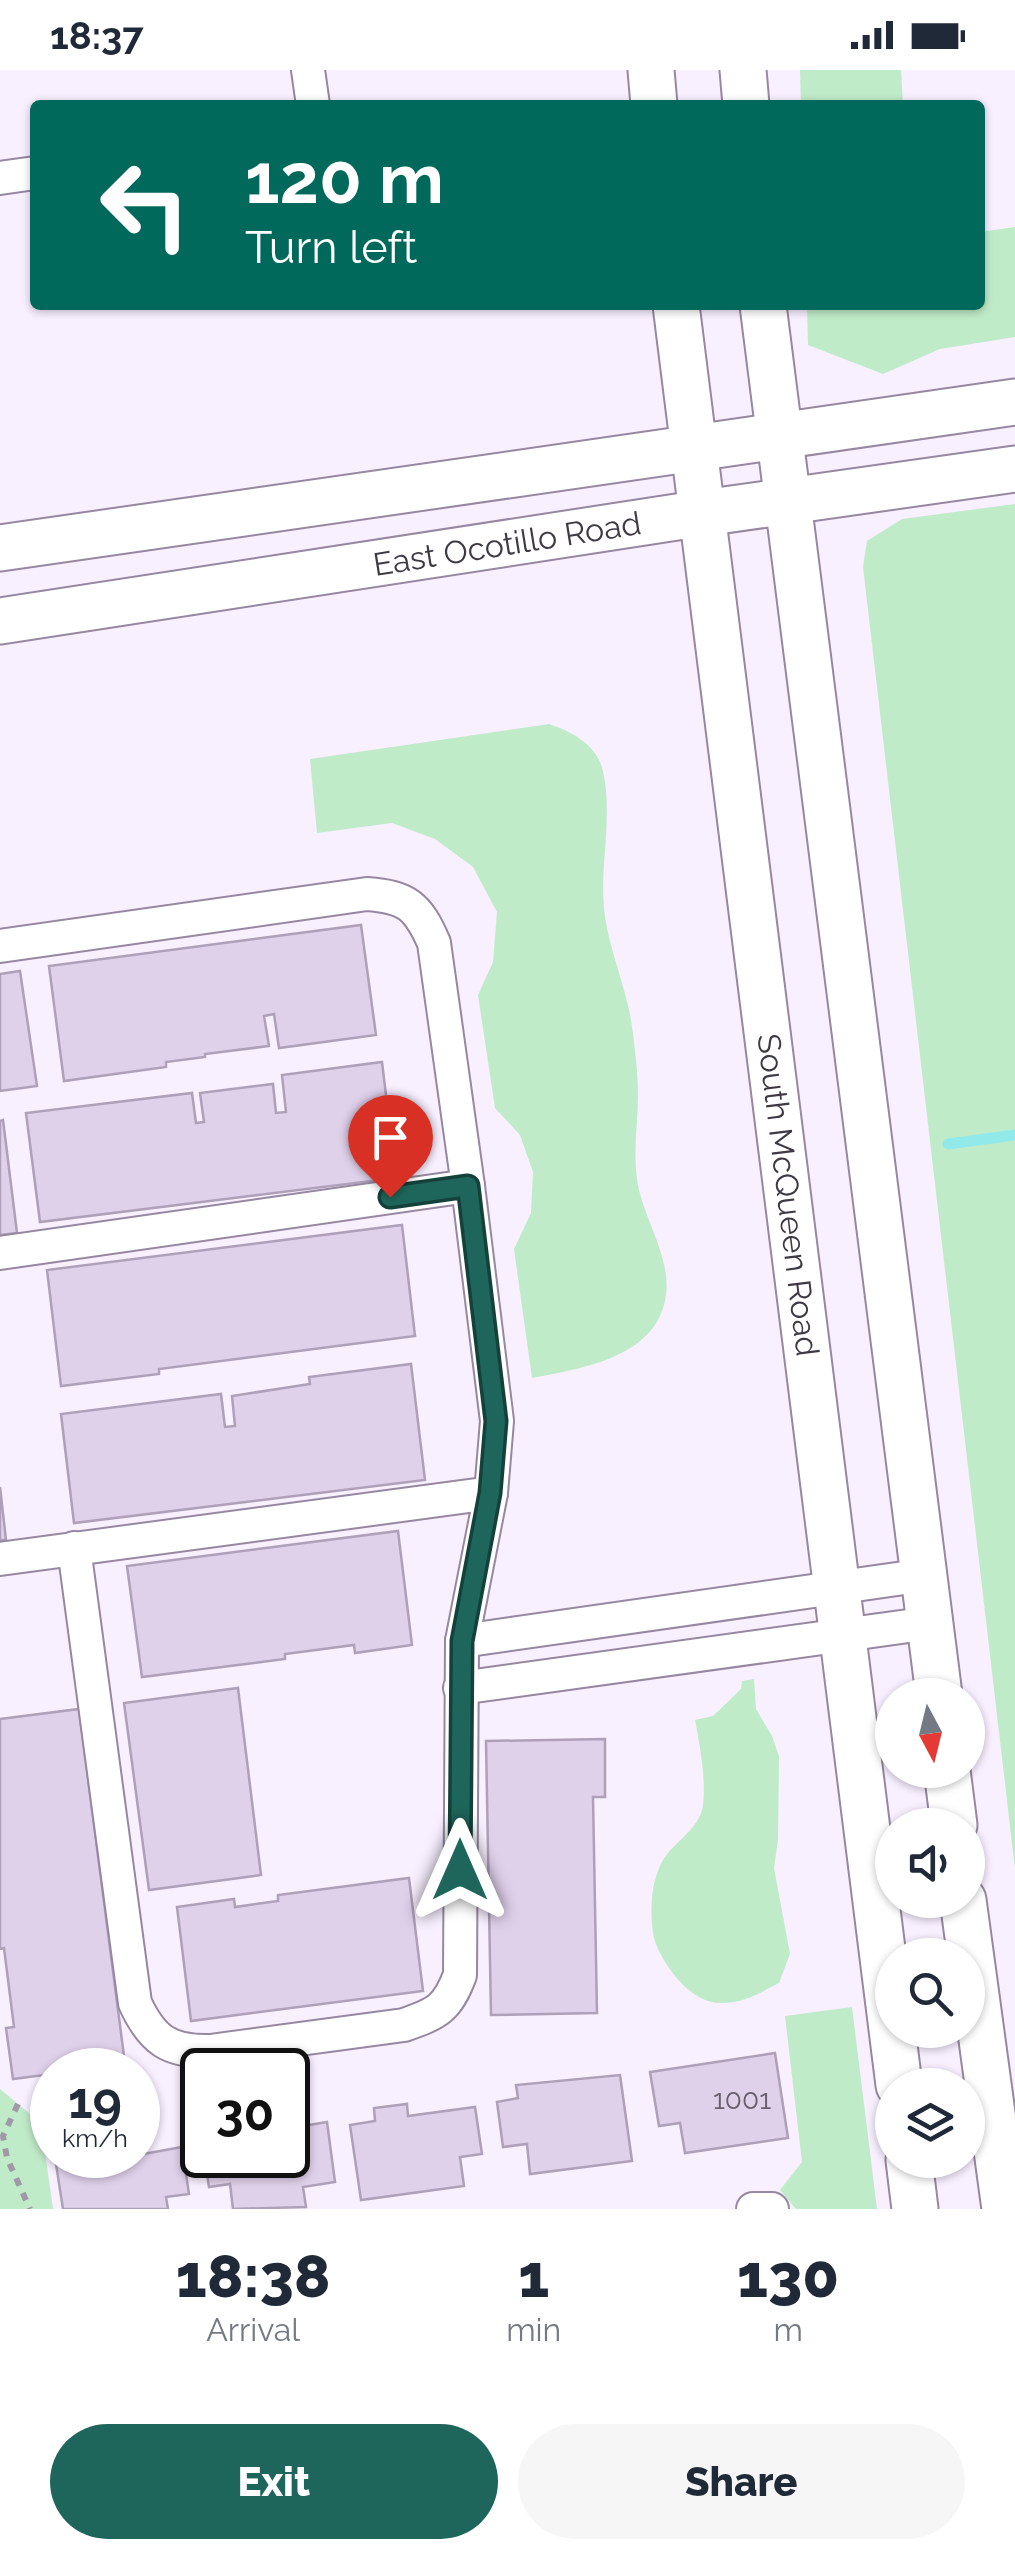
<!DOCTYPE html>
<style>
body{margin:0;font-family:Raleway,sans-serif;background:#f6f6f7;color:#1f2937;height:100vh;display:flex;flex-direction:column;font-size:38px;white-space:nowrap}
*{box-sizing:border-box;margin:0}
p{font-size:32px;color:#747a83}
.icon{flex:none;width:55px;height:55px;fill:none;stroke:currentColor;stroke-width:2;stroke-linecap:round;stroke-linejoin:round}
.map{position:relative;height:2139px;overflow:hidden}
.drawer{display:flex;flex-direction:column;background:#fff;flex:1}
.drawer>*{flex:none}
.hud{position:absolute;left:30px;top:30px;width:955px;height:210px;border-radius:10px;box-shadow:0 2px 8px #0004;background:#00695c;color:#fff;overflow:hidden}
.needle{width:65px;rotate:173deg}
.buttons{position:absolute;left:875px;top:1608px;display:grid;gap:20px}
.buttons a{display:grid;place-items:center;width:110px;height:110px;border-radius:50%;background:#fff;box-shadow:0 2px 8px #0004;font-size:50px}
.speed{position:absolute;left:30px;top:1978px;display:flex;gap:20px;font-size:50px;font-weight:700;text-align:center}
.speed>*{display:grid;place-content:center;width:130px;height:130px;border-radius:50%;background:#fff;box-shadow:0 2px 8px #0004;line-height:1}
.speed small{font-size:25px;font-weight:400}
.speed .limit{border:5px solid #111;border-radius:15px;background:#fff;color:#111}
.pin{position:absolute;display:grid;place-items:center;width:85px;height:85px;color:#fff;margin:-102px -42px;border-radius:50% 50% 50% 0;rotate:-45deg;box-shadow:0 0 10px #0007}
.pin .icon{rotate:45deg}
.me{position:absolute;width:110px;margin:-55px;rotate:0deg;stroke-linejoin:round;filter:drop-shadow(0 0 8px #0008)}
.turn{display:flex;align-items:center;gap:35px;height:210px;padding:0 50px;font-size:45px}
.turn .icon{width:130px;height:130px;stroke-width:2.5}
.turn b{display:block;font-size:70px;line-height:85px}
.eta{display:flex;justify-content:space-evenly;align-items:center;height:170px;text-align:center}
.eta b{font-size:60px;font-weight:800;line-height:70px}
.cta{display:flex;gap:20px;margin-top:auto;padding:20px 50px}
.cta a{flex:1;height:115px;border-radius:60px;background:#1e665b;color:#fff;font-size:40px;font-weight:800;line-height:115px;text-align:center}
.cta a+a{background:#f6f6f7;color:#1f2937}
.status{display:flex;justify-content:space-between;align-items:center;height:70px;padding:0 50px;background:#fff;direction:ltr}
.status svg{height:28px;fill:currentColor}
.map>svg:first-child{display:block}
.green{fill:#c0ebc9}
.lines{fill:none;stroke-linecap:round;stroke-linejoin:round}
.stream{stroke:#92e9ea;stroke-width:11}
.building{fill:#e0d1eb;stroke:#aea0b8;stroke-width:2.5}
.street-casing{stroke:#9688a0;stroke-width:36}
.secondary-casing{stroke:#9688a0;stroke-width:49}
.path{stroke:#a199a7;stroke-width:6;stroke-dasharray:8 8;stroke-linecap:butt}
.street{stroke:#fff;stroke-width:32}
.secondary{stroke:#fff;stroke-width:45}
.route-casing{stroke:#14423b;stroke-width:25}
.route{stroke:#1e665b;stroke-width:18}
.labels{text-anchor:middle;stroke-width:8;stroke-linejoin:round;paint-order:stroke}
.number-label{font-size:28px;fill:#675f6d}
.street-label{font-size:32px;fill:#3f3943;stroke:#fff}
</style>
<div class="status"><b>18:37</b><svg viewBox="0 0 49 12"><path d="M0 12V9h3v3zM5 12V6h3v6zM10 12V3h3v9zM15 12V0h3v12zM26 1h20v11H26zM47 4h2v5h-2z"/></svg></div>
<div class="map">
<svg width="1015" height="2139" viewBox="0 0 1015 2139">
<rect width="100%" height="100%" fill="#f8efff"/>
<g class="green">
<path d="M800,0H901L903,35H801Z"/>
<path d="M1015,157V267L940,279L883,304L808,275L807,235H980V162Z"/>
<path d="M1015,434V1799L863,497L867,471L902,449Z"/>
<path d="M549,654C573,662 597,675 603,701C613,747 600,793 604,838C607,875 627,918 632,957C635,979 638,1003 638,1025C638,1053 633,1081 637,1109C643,1154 683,1200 659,1248C637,1291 573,1300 532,1308L514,1179L531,1143L533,1102L520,1065L495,1038L478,925L493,892L497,842L473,797L435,769L392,753L317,763L310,689Z"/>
<path d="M754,1609L756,1639L772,1666L779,1686L778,1770L774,1798L790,1884L779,1913C760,1923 744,1933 722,1933C692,1934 666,1899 656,1874C651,1862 651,1841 652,1828C653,1813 658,1796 667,1784C679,1770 701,1755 703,1735C706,1708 700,1676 695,1650L713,1646L741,1619L742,1611Z"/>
<path d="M852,1937L877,2139H796L780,2120L802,2092L785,1946Z"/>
<path d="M0,2019L41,2053L53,2139H0Z"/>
</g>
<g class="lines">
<path class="stream" d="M948,1074L1015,1065"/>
</g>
<g class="building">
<path d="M361,855L376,965L279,978L274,944L264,946L269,976L205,984V987L166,992V997L64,1011L49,896Z"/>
<path d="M20,901L37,1016L0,1021V904Z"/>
<path d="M382,992L396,1108L40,1152L26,1043L192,1023L196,1053L204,1052L200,1023L273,1014L276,1043L286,1042L282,1005Z"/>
<path d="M3,1050L17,1163L0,1165V1051Z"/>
<path d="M402,1155L415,1266L159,1299V1304L61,1316L47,1200Z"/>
<path d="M411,1294L425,1410L74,1453L61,1344L221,1324L225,1357L235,1356L232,1326L310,1314L309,1307Z"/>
<path d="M0,1417L6,1470H0Z"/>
<path d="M398,1461L412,1575L355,1583L354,1575L285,1584V1589L142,1607L127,1496Z"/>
<path d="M238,1618L261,1805L149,1820L124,1633Z"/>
<path d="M79,1639L125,1994L52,2000V2004L13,2009L6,1958L14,1957L4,1878L0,1879V1649Z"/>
<path d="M605,1669V1727H593L597,1943L491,1945L486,1671Z"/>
<path d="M409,1808L423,1921L191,1951L177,1837L234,1829L235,1837L278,1831V1825Z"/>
<path d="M775,1983L788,2068L685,2083L680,2053L659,2056L650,2002Z"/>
<path d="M620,2005L632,2091L530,2104L527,2074L503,2077L497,2032L518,2028L516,2015Z"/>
<path d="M407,2034L408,2046L475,2037L482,2084L460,2087L464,2116L361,2130L350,2055L375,2051L374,2038Z"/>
<path d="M300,2042L303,2056L327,2052L335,2112L303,2117L306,2137L233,2139L230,2114L209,2117L204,2085H288V2044Z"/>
<path d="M182,2077L189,2124L166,2127L168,2139H63L56,2094L80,2090L79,2085H138Z"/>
</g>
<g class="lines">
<defs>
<g id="street">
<path d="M308,0L313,35"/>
<path d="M0,108L35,103"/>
<path d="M0,876L367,824C407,827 418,836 434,873L468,1116L497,1351L491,1423L462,1571L460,1905C447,1939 438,1943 404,1955L210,1981C169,1982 152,1970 135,1933L74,1478"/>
<path d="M0,1183L468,1116"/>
<path d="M0,1489L491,1423"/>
<path d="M462,1571L925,1505"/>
<path d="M460,1618L930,1553"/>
<path d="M753,2139H772"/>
</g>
<g id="secondary">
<path d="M651,0L654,35"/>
<path d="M743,0L746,35"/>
<path d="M676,235L899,2015"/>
<path d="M763,235L939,1625"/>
<path d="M0,478L1015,332"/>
<path d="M0,551L703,443L1015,399"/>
<path d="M947,1700L954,1755"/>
<path d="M963,1830L1005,2139"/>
<path d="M909,2090L915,2139"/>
</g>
</defs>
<use href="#street" class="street-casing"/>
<use href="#secondary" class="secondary-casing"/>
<path class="path" d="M18,2034L3,2066L7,2088L30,2139"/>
<use href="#street" class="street"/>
<use href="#secondary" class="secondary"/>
</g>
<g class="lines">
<defs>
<path id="route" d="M390,1127L468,1116L496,1351L490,1423L462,1571L460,1800"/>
</defs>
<use href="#route" class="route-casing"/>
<use href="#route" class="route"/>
</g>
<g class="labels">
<g class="number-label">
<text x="742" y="2039">1001</text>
</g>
<g class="street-label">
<text transform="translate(507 474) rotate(-9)" y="11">East Ocotillo Road</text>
<text transform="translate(788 1125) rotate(83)" y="11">South McQueen Road</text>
</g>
</g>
</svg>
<div class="buttons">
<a><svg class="needle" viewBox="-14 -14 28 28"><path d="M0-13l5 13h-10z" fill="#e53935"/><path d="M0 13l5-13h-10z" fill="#747a83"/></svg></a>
<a><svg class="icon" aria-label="sound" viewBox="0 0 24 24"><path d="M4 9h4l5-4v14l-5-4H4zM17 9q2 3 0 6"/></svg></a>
<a><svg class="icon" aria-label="search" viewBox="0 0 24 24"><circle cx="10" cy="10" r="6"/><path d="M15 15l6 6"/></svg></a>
<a><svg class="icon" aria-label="layers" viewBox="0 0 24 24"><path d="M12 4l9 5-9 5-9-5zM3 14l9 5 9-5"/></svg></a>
</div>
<div class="speed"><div>19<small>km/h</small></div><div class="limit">30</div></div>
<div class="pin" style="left:390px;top:1127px;background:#d93025"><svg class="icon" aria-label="arrive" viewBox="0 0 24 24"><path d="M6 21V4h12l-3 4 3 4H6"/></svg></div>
<svg class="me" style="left:460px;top:1800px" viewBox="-20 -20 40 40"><path d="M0-17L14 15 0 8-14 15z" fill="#1e665b" stroke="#fff" stroke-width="4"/></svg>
<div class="hud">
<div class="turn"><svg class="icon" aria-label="left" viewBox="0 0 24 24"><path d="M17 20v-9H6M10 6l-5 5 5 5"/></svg><div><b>120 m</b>Turn left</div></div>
</div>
</div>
<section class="drawer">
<div class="eta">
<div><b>18:38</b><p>Arrival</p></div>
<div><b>1</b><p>min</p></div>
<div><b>130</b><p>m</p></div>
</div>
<div class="cta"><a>Exit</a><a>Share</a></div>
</section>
